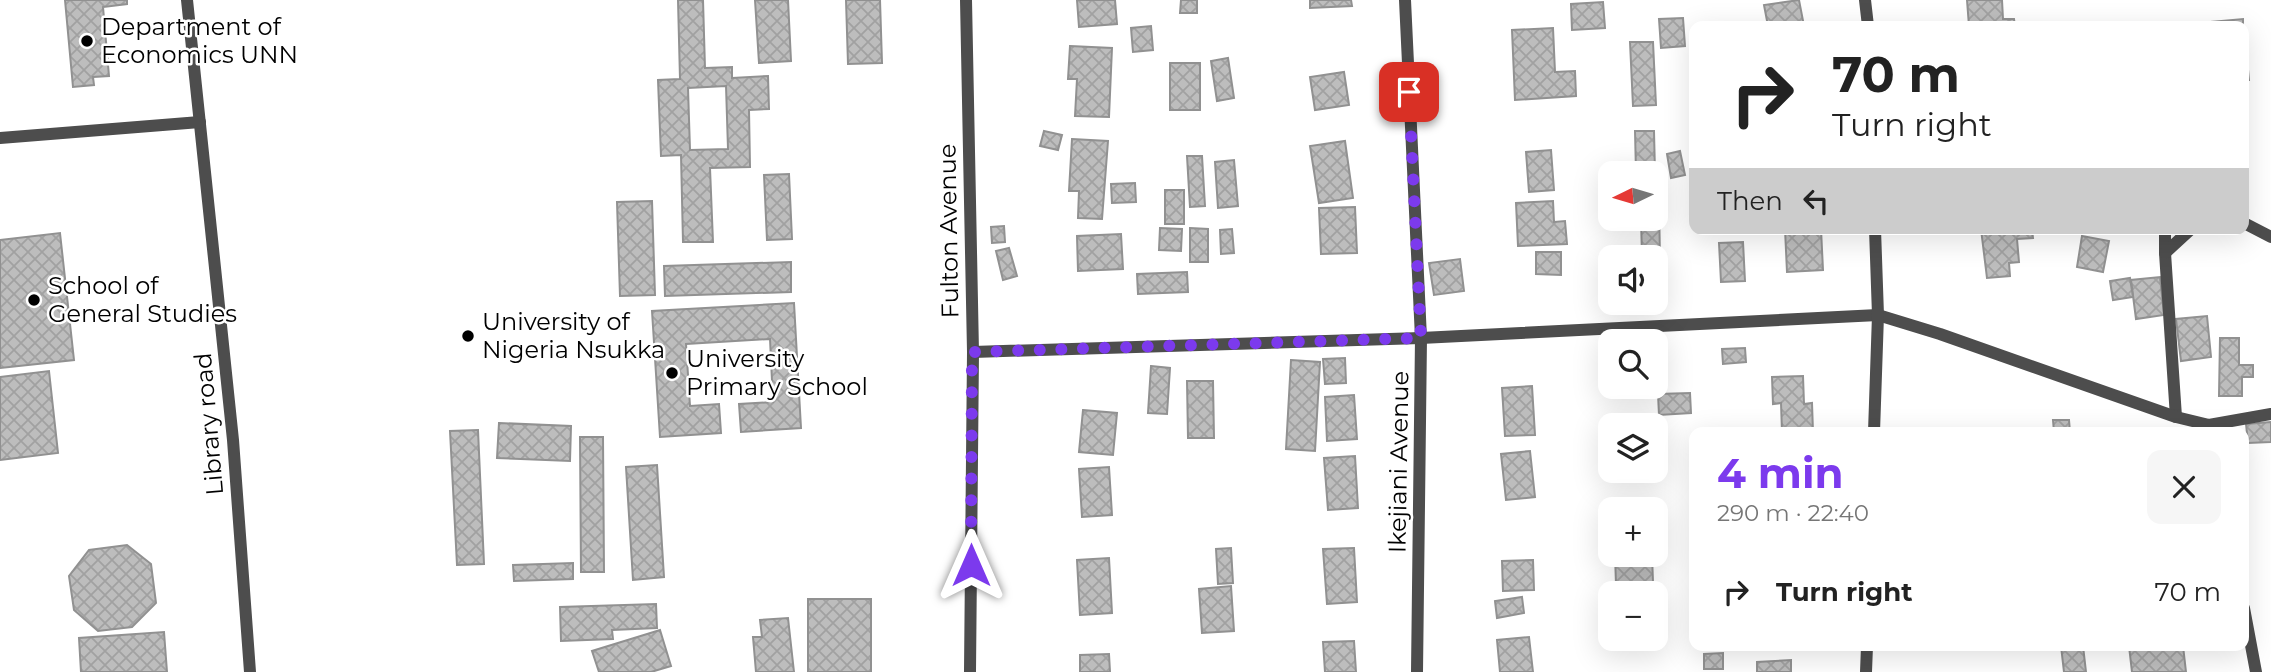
<!DOCTYPE html>
<meta charset="utf-8">
<style>
body{margin:0;font-family:Montserrat,sans-serif;background:#f6f6f6;color:#222;height:100vh;display:flex;flex-direction:column;font-size:26px;white-space:nowrap}
*{box-sizing:border-box;margin:0}
p{font-size:23px;color:#767676}
.icon{flex:none;width:38px;height:38px;fill:none;stroke:currentColor;stroke-width:2;stroke-linecap:round;stroke-linejoin:round}
.map{position:relative;flex:1;overflow:hidden}
.sheet{position:absolute;left:1689px;top:427px;width:560px;height:224px;display:flex;flex-direction:column;background:#fff;border-radius:14px;box-shadow:0 7px 28px #0002}
.sheet>*{flex:none}
.hud{position:absolute;left:1689px;top:21px;width:560px;height:214px;border-radius:14px;box-shadow:0 7px 28px #0002;background:#fff;color:#222;overflow:hidden}
.needle{width:46px;rotate:265deg}
.fabs{position:absolute;left:1598px;top:161px;display:grid;gap:14px}
.fabs a{display:grid;place-items:center;width:70px;height:70px;border-radius:14px;background:#fff;box-shadow:0 7px 28px #0002;font-size:35px}
.pin{position:absolute;display:grid;place-items:center;width:60px;height:60px;color:#fff;margin:-30px;border-radius:14px;box-shadow:0 4px 10px #0006}
.me{position:absolute;width:77px;margin:-38px;rotate:0deg;stroke-linejoin:round;filter:drop-shadow(0 0 5px #0008)}
.turn{display:flex;align-items:center;gap:24px;height:147px;padding:0 28px;font-size:32px}
.turn .icon{width:91px;height:91px;stroke-width:2.5}
.turn b{display:block;font-size:49px;line-height:60px}
.then{display:flex;align-items:center;height:66px;padding:0 28px;background:#0003;gap:14px;font-size:26px}
.round{display:grid;place-items:center;flex:none;width:74px;height:74px;border-radius:14px;background:#f6f6f6}
.summary{display:flex;align-items:center;justify-content:space-between;height:119px;padding:0 28px}
h1{font-size:42px;font-weight:700;line-height:52px;color:#7c3aed}
ul{padding:0;list-style:none}
li{display:flex;align-items:center;gap:21px;height:91px;padding:0 28px}
li div{flex:1}
li b{display:block;font-size:26px}
li em{font-style:normal}
.map>svg:first-child{display:block}
.building{fill:url(#building-cross-hatch);stroke:#919191;stroke-width:2;fill-rule:evenodd}
.lines{fill:none;stroke-linecap:round;stroke-linejoin:round}
.minor{stroke:#4d4d4d;stroke-width:12}
.route{stroke:#7c3aed;stroke-width:12;stroke-dasharray:0 21.6}
.poi-dot{fill:#000;stroke:#fff;stroke-width:2.5}
.labels{text-anchor:middle;stroke-width:5;stroke-linejoin:round;paint-order:stroke}
.poi-label{font-size:24px;fill:#000;stroke:#fff;text-anchor:start}
.street-label{font-size:24px;fill:#000;stroke:#fff}
</style>
<div class="map">
<svg width="2271" height="672" viewBox="0 0 2271 672">
<defs>
<pattern id="building-cross-hatch" width="8" height="8" patternUnits="userSpaceOnUse" patternTransform="scale(1.75)"><rect width="8" height="8" fill="#bdbdbd"/><path d="M0 0l8 8M0 8l8-8" fill="none" stroke="#a1a1a1"/></pattern>
</defs>
<rect width="100%" height="100%" fill="#fff"/>
<g class="building">
<path d="M65,0H127V4L103,7L109,76L93,77L94,85L73,87Z"/>
<path d="M678,0H703L705,68L732,67V78L768,76L769,109L749,110L750,167L710,168L713,242H683L681,155L661,156L658,80L680,79ZM726,86L728,149L690,150L688,88Z"/>
<path d="M755,0H788L791,61L759,63Z"/>
<path d="M846,0H880L882,63L848,64Z"/>
<path d="M1077,0H1115L1117,24L1079,27Z"/>
<path d="M1181,0H1197V13H1180Z"/>
<path d="M1310,0H1351L1352,6L1310,8Z"/>
<path d="M1799,0L1804,26H1768L1764,5Z"/>
<path d="M1967,0H2002L2003,19H2014L2015,26H1969Z"/>
<path d="M1603,2L1605,28L1572,30L1571,4Z"/>
<path d="M1683,18L1685,46L1661,48L1659,19Z"/>
<path d="M2243,19V26H2211V22Z"/>
<path d="M1151,26L1153,50L1133,52L1131,28Z"/>
<path d="M2244,27L2249,80H2244Z"/>
<path d="M1553,28L1555,72L1575,71L1576,96L1515,100L1512,30Z"/>
<path d="M1630,42H1653L1656,105L1633,106Z"/>
<path d="M1070,46L1112,48L1109,117L1075,116L1077,79H1068Z"/>
<path d="M1228,58L1234,98L1217,101L1211,61Z"/>
<rect x="1170" y="63" width="30" height="47"/>
<path d="M1344,72L1349,105L1315,110L1310,77Z"/>
<path d="M1044,131L1062,135L1058,150L1040,146Z"/>
<path d="M1635,131H1654L1655,173H1636Z"/>
<path d="M1072,139L1108,141L1102,219L1078,218L1079,191H1069Z"/>
<path d="M1345,141L1353,198L1319,203L1310,146Z"/>
<path d="M1551,150L1554,190L1529,192L1526,152Z"/>
<path d="M1680,151L1685,175L1671,178L1667,154Z"/>
<path d="M1187,156H1202L1205,206L1190,207Z"/>
<path d="M1234,160L1238,206L1218,208L1215,162Z"/>
<path d="M789,174L792,239L767,240L764,175Z"/>
<path d="M1135,183L1136,202L1112,203L1111,184Z"/>
<rect x="1165" y="190" width="19" height="34"/>
<path d="M652,201L655,295L620,296L617,202Z"/>
<path d="M1553,201L1554,222L1565,221L1567,244L1518,246L1516,203Z"/>
<path d="M1659,203L1660,259L1642,257L1641,219H1656V204Z"/>
<path d="M1355,207L1357,253L1321,254L1319,208Z"/>
<path d="M1004,226L1005,242L992,243L991,227Z"/>
<path d="M1160,228L1182,229L1181,251L1159,250Z"/>
<path d="M1190,228L1208,229V262H1190Z"/>
<path d="M1232,229L1234,253L1221,254L1220,230Z"/>
<path d="M1785,229H1821L1823,270L1787,272Z"/>
<path d="M1981,229H2032L2033,238L2017,239L2019,262L2009,263L2010,276L1987,278Z"/>
<path d="M60,233L74,360L0,368V240Z"/>
<path d="M1121,234L1123,269L1078,271L1077,236Z"/>
<path d="M2082,236L2109,241L2103,272L2077,267Z"/>
<path d="M1743,242L1745,281L1721,282L1719,243Z"/>
<path d="M1009,248L1017,276L1003,280L996,251Z"/>
<path d="M1536,252H1561V275L1536,274Z"/>
<path d="M1460,259L1464,291L1434,295L1429,263Z"/>
<path d="M791,262V292L665,296L664,266Z"/>
<path d="M1187,272L1188,292L1138,294L1137,274Z"/>
<path d="M2160,277L2164,315L2136,319L2131,280Z"/>
<path d="M2130,278L2133,297L2113,300L2110,281Z"/>
<path d="M794,303L801,428L741,432L739,404L773,402L770,339L686,344L690,406L719,404L721,433L660,437L652,311Z"/>
<path d="M2207,316L2211,357L2181,361L2176,319Z"/>
<path d="M2220,338H2239V365H2253V377H2242V396H2219Z"/>
<path d="M1745,348L1746,362L1723,364L1722,349Z"/>
<path d="M1345,358L1346,383L1325,384L1323,359Z"/>
<path d="M1291,360L1320,362L1315,451L1286,449Z"/>
<path d="M1151,366L1170,368L1167,414L1148,413Z"/>
<path d="M49,371L58,453L0,460V377Z"/>
<path d="M1803,376L1804,404L1812,403L1813,432H1782L1781,403L1773,404L1772,377Z"/>
<path d="M1187,381H1213L1214,438H1188Z"/>
<path d="M1532,386L1535,435L1505,436L1502,388Z"/>
<path d="M1690,393L1691,413L1659,415L1658,394Z"/>
<path d="M1354,395L1357,439L1327,441L1325,397Z"/>
<path d="M1083,410L1117,413L1113,455L1079,452Z"/>
<path d="M2053,420H2069L2070,432H2054Z"/>
<path d="M2271,422V442L2248,443L2246,424Z"/>
<path d="M499,423L571,426L570,461L497,458Z"/>
<path d="M478,430L484,564L457,565L450,431Z"/>
<path d="M580,437H603L604,572H581Z"/>
<path d="M1530,451L1535,497L1506,500L1501,454Z"/>
<path d="M1355,456L1358,508L1328,510L1324,458Z"/>
<path d="M657,465L664,577L633,580L626,467Z"/>
<path d="M1109,467L1112,515L1082,517L1079,469Z"/>
<path d="M127,545L151,564L156,603L132,627L98,631L74,610L69,576L89,550Z"/>
<path d="M1231,548L1233,583L1218,584L1216,549Z"/>
<path d="M1354,548L1357,602L1327,604L1323,549Z"/>
<path d="M1615,555H1652L1653,582L1616,584Z"/>
<path d="M1109,558L1112,613L1080,615L1077,560Z"/>
<path d="M1533,560L1534,590L1503,591L1502,561Z"/>
<path d="M573,563V579L514,581L513,565Z"/>
<path d="M1231,586L1234,631L1202,633L1199,589Z"/>
<path d="M1522,597L1524,613L1497,618L1495,601Z"/>
<rect x="808" y="599" width="63" height="73"/>
<path d="M656,604L657,628L612,630L613,639L561,641L560,607Z"/>
<path d="M788,618L794,672H756L753,637H762L760,620Z"/>
<path d="M660,630L671,666L651,672H599L592,651Z"/>
<path d="M164,632L167,672H81L79,638Z"/>
<path d="M1529,637L1533,672H1500L1497,640Z"/>
<path d="M1354,641L1356,672H1325L1323,642Z"/>
<path d="M2061,646H2083L2086,672H2064Z"/>
<path d="M2129,646H2183L2186,672H2132Z"/>
<path d="M1723,653V669H1704V654Z"/>
<path d="M1109,654L1110,672H1080V655Z"/>
<path d="M1791,660V672H1757V662Z"/>
</g>
<g class="lines">
<g class="minor">
<path d="M187,0L233,440L250,672"/>
<path d="M966,0L973,352L970,672"/>
<path d="M1405,0L1421,338L1417,672"/>
<path d="M1865,0L1868,26"/>
<path d="M0,138L200,122"/>
<path d="M2244,223L2271,237"/>
<path d="M2165,229V253L2176,417"/>
<path d="M2165,253L2191,229"/>
<path d="M973,352L1421,338L1878,315L1940,334L2176,417L2209,425L2271,414"/>
<path d="M1874,432L1878,315L1875,229"/>
<path d="M2244,608L2256,672"/>
<path d="M1866,672L1867,646"/>
</g>
</g>
<g class="lines">
<path class="route" d="M971,565L972,352L1421,338L1409,92"/>
</g>
<g class="poi-dot">
<circle cx="87" cy="41" r="7"/>
<circle cx="34" cy="300" r="7"/>
<circle cx="468" cy="336" r="7"/>
<circle cx="672" cy="373" r="7"/>
</g>
<g class="labels">
<g class="poi-label">
<text x="101" y="35">Department of<tspan x="101" dy="28">Economics UNN</tspan></text>
<text x="48" y="294">School of<tspan x="48" dy="28">General Studies</tspan></text>
<text x="482" y="330">University of<tspan x="482" dy="28">Nigeria Nsukka</tspan></text>
<text x="686" y="367">University<tspan x="686" dy="28">Primary School</tspan></text>
</g>
<g class="street-label">
<text transform="translate(949 231) rotate(-91)" y="8">Fulton Avenue</text>
<text transform="translate(209 424) rotate(-95)" y="8">Library road</text>
<text transform="translate(1399 462) rotate(-89)" y="8">Ikejiani Avenue</text>
</g>
</g>
</svg>
<div class="fabs">
<a><svg class="needle" viewBox="-14 -14 28 28"><path d="M0-13l5 13h-10z" fill="#e53935"/><path d="M0 13l5-13h-10z" fill="#767676"/></svg></a>
<a><svg class="icon" aria-label="sound" viewBox="0 0 24 24"><path d="M4 9h4l5-4v14l-5-4H4zM17 9q2 3 0 6"/></svg></a>
<a><svg class="icon" aria-label="search" viewBox="0 0 24 24"><circle cx="10" cy="10" r="6"/><path d="M15 15l6 6"/></svg></a>
<a><svg class="icon" aria-label="layers" viewBox="0 0 24 24"><path d="M12 4l9 5-9 5-9-5zM3 14l9 5 9-5"/></svg></a>
<a>+</a>
<a>−</a>
</div>
<div class="pin" style="left:1409px;top:92px;background:#d93025"><svg class="icon" aria-label="arrive" viewBox="0 0 24 24"><path d="M6 21V4h12l-3 4 3 4H6"/></svg></div>
<svg class="me" style="left:971px;top:565px" viewBox="-20 -20 40 40"><path d="M0-17L14 15 0 8-14 15z" fill="#7c3aed" stroke="#fff" stroke-width="4"/></svg>
<div class="hud">
<div class="turn"><svg class="icon" aria-label="right" viewBox="0 0 24 24"><path d="M7 20v-9h11M14 6l5 5-5 5"/></svg><div><b>70 m</b>Turn right</div></div>
<div class="then">Then<svg class="icon" aria-label="left" viewBox="0 0 24 24"><path d="M17 20v-9H6M10 6l-5 5 5 5"/></svg></div>
</div>
<section class="sheet">
<div class="summary"><div><h1>4 min</h1><p>290 m · 22:40</p></div><a class="round"><svg class="icon" aria-label="close" viewBox="0 0 24 24"><path d="M6 6l12 12M18 6L6 18"/></svg></a></div>
<ul>
<li><svg class="icon" aria-label="right" viewBox="0 0 24 24"><path d="M7 20v-9h11M14 6l5 5-5 5"/></svg><div><b>Turn right</b></div><em>70 m</em></li>
</ul>
</section>
</div>
